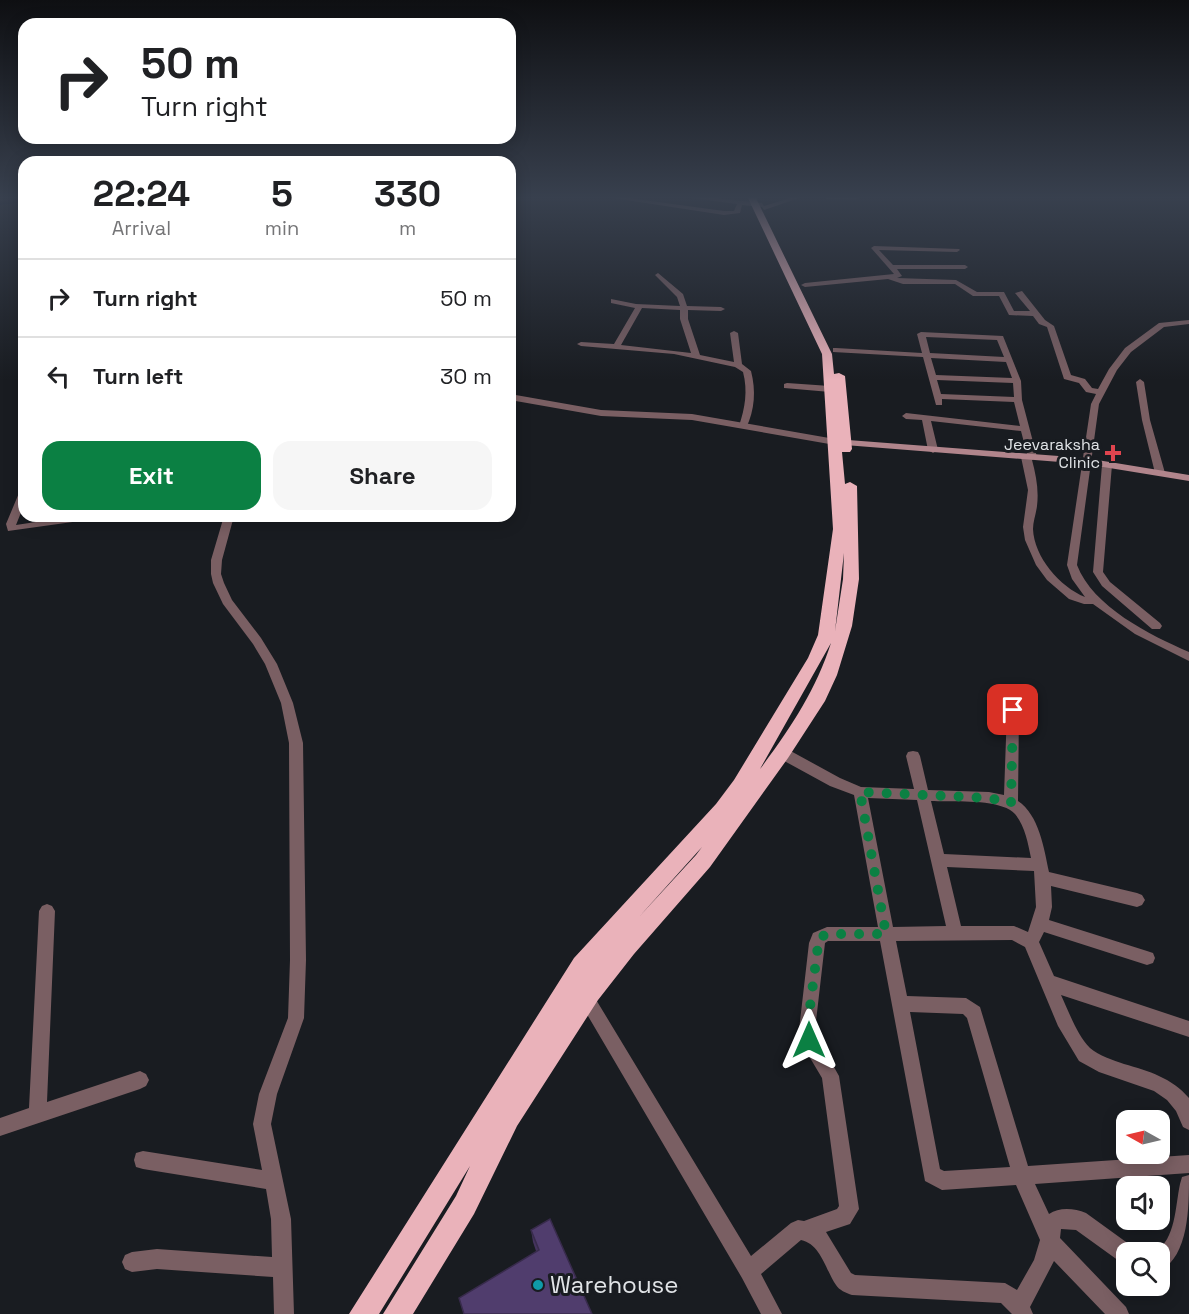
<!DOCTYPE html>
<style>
body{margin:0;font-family:"Space Grotesk",sans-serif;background:#f6f6f6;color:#202124;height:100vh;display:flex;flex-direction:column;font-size:22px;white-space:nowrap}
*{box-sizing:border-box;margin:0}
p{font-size:20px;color:#757577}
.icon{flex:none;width:33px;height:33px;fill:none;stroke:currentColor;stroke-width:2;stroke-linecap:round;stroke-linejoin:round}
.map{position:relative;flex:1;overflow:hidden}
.side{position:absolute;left:18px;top:156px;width:498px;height:366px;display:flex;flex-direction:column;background:#fff;border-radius:18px;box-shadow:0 3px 15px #0003}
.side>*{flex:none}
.hud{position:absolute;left:18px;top:18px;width:498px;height:126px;border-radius:18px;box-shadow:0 3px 15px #0003;background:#fff;color:#202124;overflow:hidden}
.needle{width:39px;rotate:278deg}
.tools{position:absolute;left:1116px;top:1110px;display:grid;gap:12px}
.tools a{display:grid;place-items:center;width:54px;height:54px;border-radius:12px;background:#fff;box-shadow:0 3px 15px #0003;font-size:30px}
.pin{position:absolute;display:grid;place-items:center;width:51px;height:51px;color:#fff;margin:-26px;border-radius:12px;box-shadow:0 3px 9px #0006}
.me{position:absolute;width:66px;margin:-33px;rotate:0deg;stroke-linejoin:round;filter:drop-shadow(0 0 4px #0008)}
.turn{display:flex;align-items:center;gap:21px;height:126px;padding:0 24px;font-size:27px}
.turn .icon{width:78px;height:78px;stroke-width:2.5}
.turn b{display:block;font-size:42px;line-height:51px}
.eta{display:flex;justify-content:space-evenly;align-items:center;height:102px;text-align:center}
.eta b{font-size:36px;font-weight:800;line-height:42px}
.primary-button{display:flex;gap:12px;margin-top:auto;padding:12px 24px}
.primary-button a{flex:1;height:69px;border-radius:18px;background:#0b8043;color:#fff;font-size:24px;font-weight:800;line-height:69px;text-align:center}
.primary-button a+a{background:#f6f6f6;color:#202124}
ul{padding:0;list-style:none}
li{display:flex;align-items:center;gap:18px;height:78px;padding:0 24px;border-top:2px solid #e0e0e0}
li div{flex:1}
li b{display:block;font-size:22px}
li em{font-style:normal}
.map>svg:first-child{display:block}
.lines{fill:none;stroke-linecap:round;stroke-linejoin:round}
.canal{fill:#000023;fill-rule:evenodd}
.minor{fill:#7a5f63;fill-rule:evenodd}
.tertiary{fill:#7a5f63;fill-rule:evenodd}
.secondary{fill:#b1858c;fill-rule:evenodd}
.trunk{fill:#eab2ba;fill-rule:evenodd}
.wall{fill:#45345e}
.building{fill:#503d6d;stroke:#382b4c;stroke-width:1.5}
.route{stroke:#0b8043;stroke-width:10;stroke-dasharray:0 18}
.health-dot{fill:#e0444e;stroke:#191c21;stroke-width:2}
.culture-dot{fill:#0f9aa8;stroke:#191c21;stroke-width:2}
.labels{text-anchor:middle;stroke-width:6;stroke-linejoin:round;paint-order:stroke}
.far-poi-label{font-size:16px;fill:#e1e4e7;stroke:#191c21;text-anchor:end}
.near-poi-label{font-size:24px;fill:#e1e4e7;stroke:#191c21;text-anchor:start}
</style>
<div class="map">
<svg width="1189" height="1314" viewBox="0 0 1189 1314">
<rect width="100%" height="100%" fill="#191c21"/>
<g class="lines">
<path class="canal" d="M24,198V202L0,205V201Z"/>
<g class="minor">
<path d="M517,196H528L510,201V197Z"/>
<path d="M600,196H614L724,211H734L737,204L676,196H693L762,203L764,206L797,196H805L764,210L762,207L742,205L740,213L724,215Z"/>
<path d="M825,196H856L859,198L856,200L827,199Z"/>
<path d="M874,246L959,249L960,250L957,252L879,250L893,265H965L968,267L965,269H897L902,276L897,278L956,280L977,292H1004L1014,311H1030L1015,293L1022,291L1045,320L1054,326L1071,375L1085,379L1092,388L1098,389L1109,369L1125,348L1159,323L1189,320V324L1164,327L1131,352L1117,370L1099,404L1077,565C1093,607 1150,635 1189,652V661L1135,634L1093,604H1084L1069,599L1047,580L1036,565L1025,540L1023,527L1028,490L1021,457L1027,454L1021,431L931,421L938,450L933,453L928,450L922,420L906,419L902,416L906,413L1020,426L1014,402L942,399V405H936L923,357L833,352V348H836L922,353L917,334L921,332L1003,336L1021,381L1022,400L1037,457L1032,460C1036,475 1039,490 1037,506C1036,514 1033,522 1033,529C1034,557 1060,587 1085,597L1072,579L1067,565L1091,404L1096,394L1086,392L1079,383L1064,379L1047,327L1039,324L1033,316L1009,315L999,296H973L955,284H903L888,279L805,287L801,285L805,283L894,274L872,249L871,248ZM926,337L997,340L1004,357L930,353ZM931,358L1006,362L1012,378L936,375ZM937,380L1013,383L1014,397L941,394Z"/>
<path d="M658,273L683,294L687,306L721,307L725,309L721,311L688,310V319L700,355L734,362L730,333L734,331L738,333L742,364L751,371C756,390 755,410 746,428H740L739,426C745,408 748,391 743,372L735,367L674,354L581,346L577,344L581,342L614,344L635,308L611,303V299L636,304L680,306L677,297L655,275ZM642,308L680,310V319L691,353L621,345Z"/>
<path d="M1140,379L1144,382L1150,420L1165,473L1160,476L1155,473L1142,420L1136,382Z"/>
<path d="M787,383L830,386L834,389L830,392L784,388V384Z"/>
<path d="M1107,462L1112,465L1103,572L1110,582L1160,623L1162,626L1160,629H1152L1102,586L1093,572L1102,465Z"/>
<path d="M24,490V505L16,525L75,516H99L94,519L8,531L6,524L19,493Z"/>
<path d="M224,516H234L222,560L221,574L224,583L232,600L261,638L277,664L293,703L303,743L306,960L304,1018L277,1094L271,1124L291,1219L294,1314H274L273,1277L157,1269L132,1272L125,1269L122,1262L125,1255L132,1252L157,1249L272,1257L271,1219L266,1189L143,1169L136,1167L134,1160L136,1153L143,1151L262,1170L253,1124L259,1094L288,1018L290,960L289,743L281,703L265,664L253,644L223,604L213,583L211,574V560Z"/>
<path d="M1013,705L1017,707L1019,710L1018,801C1039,815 1044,848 1049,872L1137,893L1142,895L1145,900L1142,905L1137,907L1051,886L1052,907L1049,920L1147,951L1153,953L1155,958L1153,963L1147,965L1044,932L1039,942L1054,976L1189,1021V1037L1061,995C1069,1012 1077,1035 1090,1048C1099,1056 1113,1060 1124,1064C1149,1071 1172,1078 1189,1098V1130L1183,1127L1176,1111L1167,1100L1154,1091L1099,1072L1079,1061L1058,1026L1025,947L1012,940L896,941L907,996L966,998L980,1007L1028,1166L1189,1155V1173L1035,1184L1049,1214C1059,1207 1074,1208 1086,1213L1133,1247L1135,1252H1126V1264L1119,1261L1076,1230L1061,1229L1060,1238L1126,1307L1129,1314H1105L1054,1261L1030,1307L1033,1314H1012L1001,1303L852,1295C846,1293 839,1290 836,1285C826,1271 821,1244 801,1240L761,1274L782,1314H761L742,1278L578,999L580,993L586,991L592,993L751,1256L791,1223L798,1220L804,1221L837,1209L839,1206L822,1078L803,1046L799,1030L809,943L813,933L827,927H878L854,795L830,786L777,757L775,753L777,749H787L840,778L861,787L914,789L906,756L908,752L913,751L918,752L920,756L928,790L989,792L1004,795L1007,710L1009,707ZM868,798L917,800L946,926L893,927ZM931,801C951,802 1001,798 1015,814C1025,826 1028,843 1031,858L944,854ZM947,867L1034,871L1036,907L1028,932L1014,926H961ZM828,941H880L925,1181L942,1190L1016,1185L1040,1240L1034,1260L1017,1290L1005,1283L855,1275L851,1273L826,1232L850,1224L859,1209L839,1076L817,1037L815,1030L825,943ZM910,1012L963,1014L967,1018L1010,1167L944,1171L940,1169Z"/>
<path d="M47,904L52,906L55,911L47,1102L140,1071L146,1074L149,1080L146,1086L140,1089L0,1136V1118L29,1108L39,911L42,906Z"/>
<path d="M1189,1175C1189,1208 1189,1255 1160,1271V1252H1155C1176,1239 1175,1207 1180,1184L1182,1177Z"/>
</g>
<path class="tertiary" d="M510,394L601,410L692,414L835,439L840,442L835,445L692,420L601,416L510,400Z"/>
<path class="secondary" d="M835,439L1085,458L1189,475V481L1085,464L832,444V440Z"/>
<path class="trunk" d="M747,196H755L832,354L834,374L839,373L845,376L852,449L850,452H842L845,484L850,482L857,486L859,579L852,626L837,675L825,701L788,758L710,867L634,954L598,1000L517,1126L474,1214L413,1314H383L456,1196L470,1166L379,1314H349L574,958L716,804L734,780L808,658L818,635L833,529L822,354ZM844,553L843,579L835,631ZM831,643C816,690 790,729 760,769ZM702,847L696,855L638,918Z"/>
</g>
<path class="wall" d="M531,1230L592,1314L536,1251L533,1242Z"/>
<path class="building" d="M550,1219L592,1314H464L459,1298L539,1250L531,1230Z"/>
<linearGradient id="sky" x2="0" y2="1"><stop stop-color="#0e0f12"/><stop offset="0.52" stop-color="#38404e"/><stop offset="1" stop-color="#38404e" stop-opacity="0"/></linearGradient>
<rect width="1189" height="380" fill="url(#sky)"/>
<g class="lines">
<path class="route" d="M809,1040L807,1030L819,938L827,934H886L860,792L989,798L1011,803L1013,710"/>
</g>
<path class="health-dot" d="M1110 444h6v6h6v6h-6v6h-6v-6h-6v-6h6z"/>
<circle class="culture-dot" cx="538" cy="1285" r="6"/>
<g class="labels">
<g class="far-poi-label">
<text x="1100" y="450">Jeevaraksha<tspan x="1100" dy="18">Clinic</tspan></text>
</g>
<g class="near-poi-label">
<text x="550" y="1293">Warehouse</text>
</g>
</g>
</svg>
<div class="tools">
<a><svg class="needle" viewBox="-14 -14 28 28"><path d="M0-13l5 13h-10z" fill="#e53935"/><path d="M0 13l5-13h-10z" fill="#757577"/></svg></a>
<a><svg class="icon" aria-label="sound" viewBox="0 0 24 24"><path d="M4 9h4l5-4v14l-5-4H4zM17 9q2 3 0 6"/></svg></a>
<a><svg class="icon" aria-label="search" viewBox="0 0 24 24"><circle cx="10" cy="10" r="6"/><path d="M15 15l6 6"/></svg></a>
</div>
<div class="pin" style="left:1013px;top:710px;background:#d93025"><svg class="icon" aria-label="arrive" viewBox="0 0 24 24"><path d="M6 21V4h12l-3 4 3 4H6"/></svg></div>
<svg class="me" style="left:809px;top:1040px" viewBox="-20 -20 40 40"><path d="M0-17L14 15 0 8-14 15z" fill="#0b8043" stroke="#fff" stroke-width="4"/></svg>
<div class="hud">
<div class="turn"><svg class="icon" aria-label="right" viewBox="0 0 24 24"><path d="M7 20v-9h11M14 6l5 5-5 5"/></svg><div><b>50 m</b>Turn right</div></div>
</div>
<section class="side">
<div class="eta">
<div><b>22:24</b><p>Arrival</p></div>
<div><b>5</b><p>min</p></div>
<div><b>330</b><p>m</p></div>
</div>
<ul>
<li><svg class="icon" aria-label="right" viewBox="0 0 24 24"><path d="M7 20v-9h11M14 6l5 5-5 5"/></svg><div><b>Turn right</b></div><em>50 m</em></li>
<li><svg class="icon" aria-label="left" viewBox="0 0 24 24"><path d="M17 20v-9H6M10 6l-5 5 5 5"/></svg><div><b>Turn left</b></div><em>30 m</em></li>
</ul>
<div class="primary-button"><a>Exit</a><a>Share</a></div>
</section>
</div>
